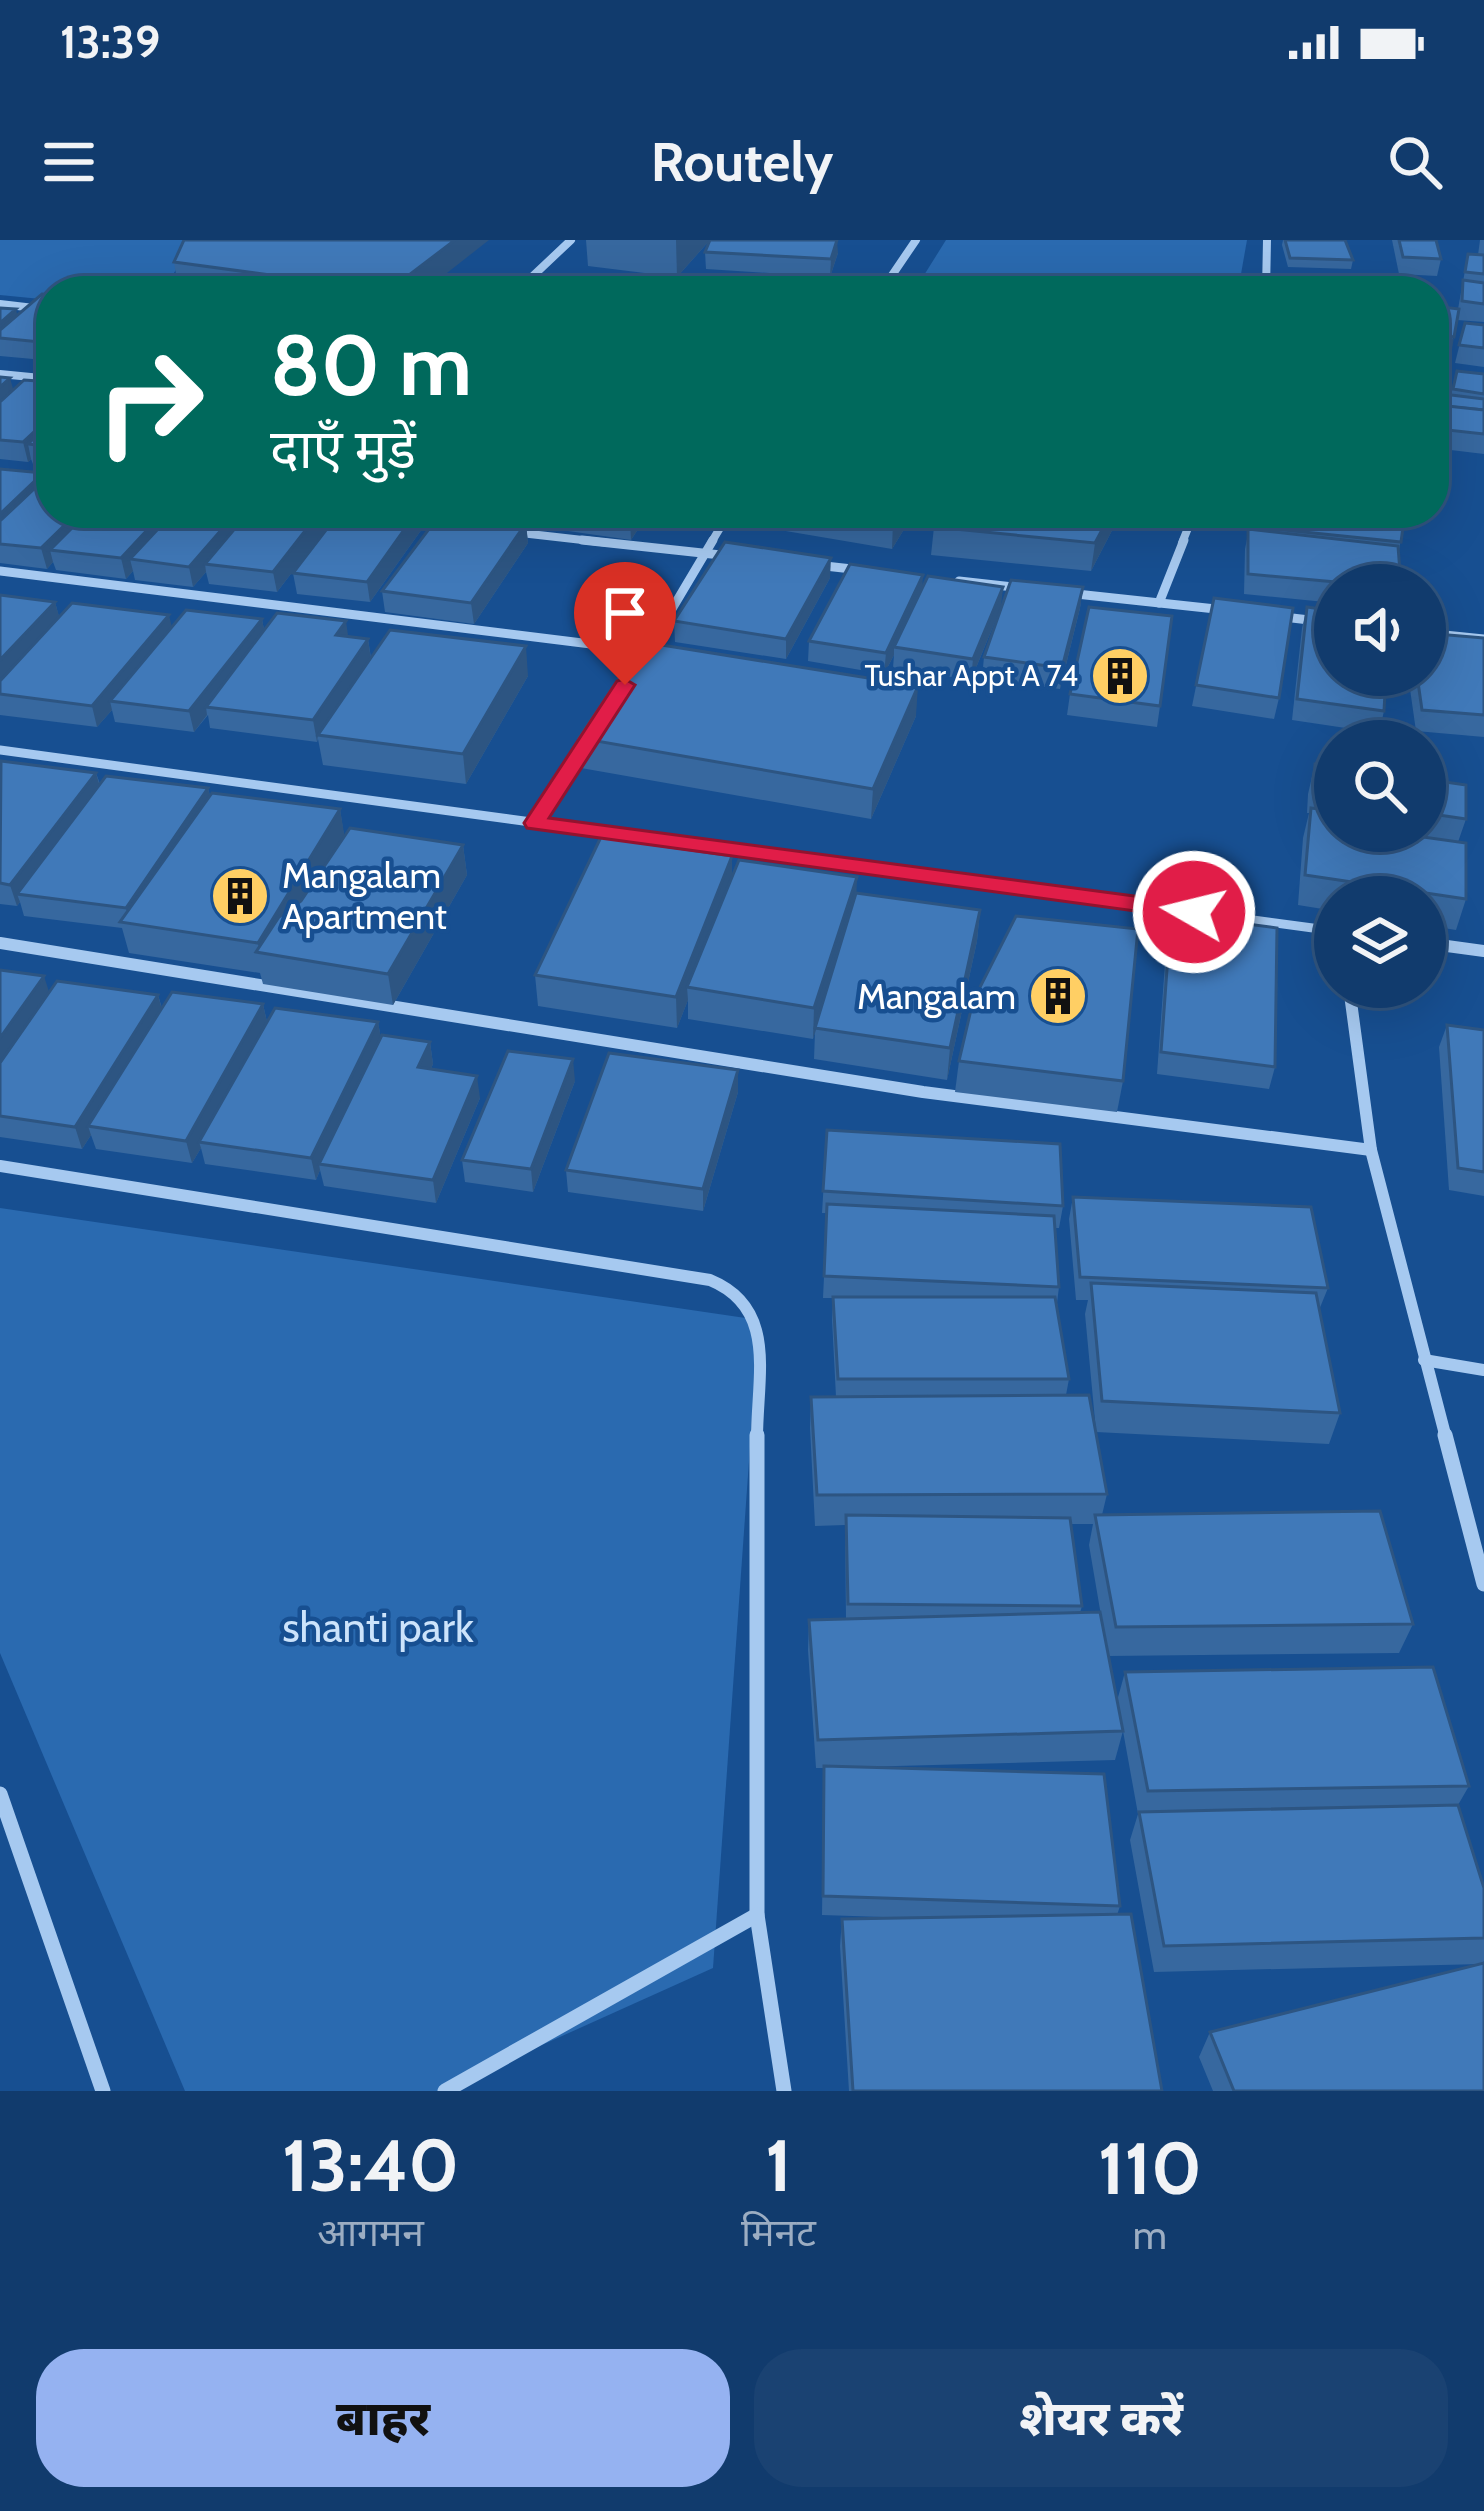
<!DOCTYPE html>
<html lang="hi">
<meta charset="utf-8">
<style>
body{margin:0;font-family:Cabin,"Noto Sans Devanagari",sans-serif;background:#1a4272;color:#f1f3f6;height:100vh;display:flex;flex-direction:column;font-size:45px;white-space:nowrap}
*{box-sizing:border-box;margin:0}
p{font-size:39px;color:#9cadc2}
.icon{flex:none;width:66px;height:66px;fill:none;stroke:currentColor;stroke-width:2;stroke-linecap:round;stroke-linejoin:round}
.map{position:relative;height:1851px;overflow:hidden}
.details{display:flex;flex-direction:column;background:#113b6d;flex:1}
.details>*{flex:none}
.top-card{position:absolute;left:36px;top:36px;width:1413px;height:252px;border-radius:48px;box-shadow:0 12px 48px #0002,0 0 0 3px #305580;background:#00695c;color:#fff;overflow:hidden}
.buttons{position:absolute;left:1314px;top:324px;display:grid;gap:24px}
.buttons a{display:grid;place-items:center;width:132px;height:132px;border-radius:50%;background:#113b6d;box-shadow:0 12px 48px #0002,0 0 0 3px #305580;font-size:60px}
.pin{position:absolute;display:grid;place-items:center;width:102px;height:102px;color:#fff;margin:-123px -51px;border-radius:50% 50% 50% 0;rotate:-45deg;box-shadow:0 0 12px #0007}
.pin .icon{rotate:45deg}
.me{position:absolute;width:132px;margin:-66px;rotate:278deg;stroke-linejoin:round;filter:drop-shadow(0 0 9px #0008)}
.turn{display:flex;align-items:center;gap:42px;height:252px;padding:0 36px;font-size:54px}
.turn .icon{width:156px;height:156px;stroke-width:2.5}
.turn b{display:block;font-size:84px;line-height:102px}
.eta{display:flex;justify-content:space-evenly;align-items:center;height:204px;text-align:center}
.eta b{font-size:72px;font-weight:800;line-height:84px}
.button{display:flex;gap:24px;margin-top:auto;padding:24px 36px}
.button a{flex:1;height:138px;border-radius:48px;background:#95b2f1;color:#111;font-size:48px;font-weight:800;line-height:138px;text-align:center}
.button a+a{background:#1a4272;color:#f1f3f6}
.status{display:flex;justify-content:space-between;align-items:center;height:84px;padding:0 60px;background:#113b6d;direction:ltr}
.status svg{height:33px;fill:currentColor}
header{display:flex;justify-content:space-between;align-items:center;height:156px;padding:0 36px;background:#113b6d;font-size:54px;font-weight:800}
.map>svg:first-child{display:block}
.green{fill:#2a6ab0}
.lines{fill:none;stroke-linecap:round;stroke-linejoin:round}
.street-far3{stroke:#a6c9f0;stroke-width:8}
.street-far2{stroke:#a6c9f0;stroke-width:9}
.street-far1{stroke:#a6c9f0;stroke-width:12}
.street{stroke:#a6c9f0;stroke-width:15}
.wall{fill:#37689f;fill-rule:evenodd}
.shaded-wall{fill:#2d5582}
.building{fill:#4079b9;stroke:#2d5582;stroke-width:3}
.route{fill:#e11d48;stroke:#92132f;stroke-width:3}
.labels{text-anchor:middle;stroke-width:9;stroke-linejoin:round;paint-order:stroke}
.far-poi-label{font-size:30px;fill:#fff;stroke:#174f91;text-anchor:end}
.poi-label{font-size:36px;fill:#fff;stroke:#174f91;text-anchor:start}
.near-park-label{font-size:42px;fill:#cce3fb;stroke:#174f91}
</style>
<div class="status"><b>13:39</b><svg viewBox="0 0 49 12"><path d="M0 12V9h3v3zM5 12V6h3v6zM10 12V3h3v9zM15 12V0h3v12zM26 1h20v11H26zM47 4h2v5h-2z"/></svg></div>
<header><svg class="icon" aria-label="menu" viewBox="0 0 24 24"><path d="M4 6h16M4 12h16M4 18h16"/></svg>Routely<svg class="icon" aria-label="search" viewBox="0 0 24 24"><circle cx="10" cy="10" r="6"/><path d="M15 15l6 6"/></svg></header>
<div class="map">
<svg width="1484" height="1851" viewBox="0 0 1484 1851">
<rect width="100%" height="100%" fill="#174f91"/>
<g class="green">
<path d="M0,0H194L163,51H51V60L0,55Z"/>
<path d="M946,0H1247L1238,51H1061L921,40Z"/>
<path d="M0,968L759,1080L713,1728L440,1851H185L0,1413Z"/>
</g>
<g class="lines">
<g class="street-far3">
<path d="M886,44L969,51"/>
<path d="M882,50L916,0"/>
<path d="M517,51L571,0"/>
<path d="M1266,51L1267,0"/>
<path d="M0,64L51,70"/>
<path d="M0,134L51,139"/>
<path d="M512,292L609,303"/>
<path d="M711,303L729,273"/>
<path d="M1182,303L1194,273"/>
</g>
<g class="street-far2">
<path d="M582,300L730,316"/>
<path d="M816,325L861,330"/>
<path d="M0,331L647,411"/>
<path d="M959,341L1023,348"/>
<path d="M1067,353L1225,370"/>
<path d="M1159,363L1184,300"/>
<path d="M1275,376L1335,383"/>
<path d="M1425,393L1484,399"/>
<path d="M644,416L713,300"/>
<path d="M0,510L1335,691"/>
<path d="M535,583L587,503"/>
</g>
<g class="street-far1">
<path d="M1326,690L1335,691"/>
<path d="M0,703L923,852L1371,910"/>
<path d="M1425,703L1484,711"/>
<path d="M1349,747L1371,910L1446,1198"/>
<path d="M0,926L710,1040C778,1068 757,1136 757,1198"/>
<path d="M1424,1120L1484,1130"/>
</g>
<g class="street">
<path d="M757,1195V1675L784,1851"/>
<path d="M1445,1195L1484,1344"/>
<path d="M0,1554L103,1851"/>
<path d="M445,1851L757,1675"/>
</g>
</g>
<g class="wall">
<path d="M586,0H710L677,37L588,26Z"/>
<path d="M1283,0H1345L1353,20L1351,29L1288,27L1282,5Z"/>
<path d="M1392,0H1436L1441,19L1437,36L1399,34Z"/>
<path d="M1480,0H1484V82L1457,80L1443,143H1440L1434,168V66L1458,69L1468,14L1478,15Z"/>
<path d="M705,12L838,13L830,37L706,29Z"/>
<path d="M174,22L424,51H206L178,47Z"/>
<path d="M51,55V124L49,116L44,120L0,116V68L17,75Z"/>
<path d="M1465,83L1484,85V127L1455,123Z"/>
<path d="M1457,131L1484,134V214L1434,208V182L1438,165H1440L1443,154L1451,155Z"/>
<path d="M0,137L13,150L51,142V225L33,224L31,219L28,222L0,219Z"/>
<path d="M0,229L51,273L324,291L277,352L209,344L206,332L193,347L135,340L133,331L126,339L56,330L53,322L47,329L0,323Z"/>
<path d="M339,273H420L422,289L370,362L297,354L293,333Z"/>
<path d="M474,273H648V274L631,300L526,285L528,303L474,384L385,372L382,351L474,277Z"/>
<path d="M745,273H914L892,309L745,284Z"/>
<path d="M941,273H1119L1118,279L1091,331L931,315L934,287Z"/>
<path d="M1249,273H1405L1399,311L1401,345H1335V363L1244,354L1245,309L1249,289Z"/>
<path d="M830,338L786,419L675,402L674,381Z"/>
<path d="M1083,347L1080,368L1060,449L982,438L984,417Z"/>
<path d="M922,348L1001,367L971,440L893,428L894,415L884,434L808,421L809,401Z"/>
<path d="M0,355L55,362L59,377L172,387L262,379L264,390L368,399L371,418L528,436L466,544L323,525L318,499L317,502L210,488L208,475L194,492L115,482L112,470L97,487L0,475Z"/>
<path d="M1214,358L1279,458L1274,479L1192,466Z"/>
<path d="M1307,367L1384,471L1379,493L1292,480L1302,388Z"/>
<path d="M1484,398V497L1416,491L1408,435H1425Z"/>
<path d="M1070,454L1160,466L1157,487L1067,475Z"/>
<path d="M916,476L871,579L581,528L579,498Z"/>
<path d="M0,522L96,533L100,544L208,548L210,556L340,569L344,596L463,605L467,635L393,765L263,744L260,733L129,713L122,688L24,676L20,662L17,666L0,664Z"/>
<path d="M1315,524L1335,527V591H1425V539L1466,579L1458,602L1466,659L1456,690L1425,685V657H1335V671L1298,665L1303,598L1309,573H1307L1308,554Z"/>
<path d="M732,637L980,670L977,701L947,840L814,819L815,792L813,799L688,779V760L677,788L538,766L535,735Z"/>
<path d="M1171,674L1275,827L1269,849L1157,834L1167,696Z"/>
<path d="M0,730L49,752L158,755L162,768L263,764L267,782H378L381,799L430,802L433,824L431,829L480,858L436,963L324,946L320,930L316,940L205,924L201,908L192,923L96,909L91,895L82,909L0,897Z"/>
<path d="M1447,785L1484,790V956L1449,950L1439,807Z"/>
<path d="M959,821L1123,841L1117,872L955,852Z"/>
<path d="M738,830V852L703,971L568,952L566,930Z"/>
<path d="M575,841L533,952L465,942L462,920Z"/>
<path d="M827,890L1063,966L1059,988H1055L1059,1047L1057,1063L1069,1139L1066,1155L1096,1191L1085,1074L1088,1060H1076L1069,979L1073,957L1328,1048L1319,1070L1340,1173L1329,1204L1096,1192L1107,1254L1102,1275L1413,1384L1399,1413L1108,1416L1117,1461L1125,1432L1469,1546L1458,1565L1484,1648V1721L1482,1724L1484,1851H1213L1199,1817L1210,1792L1482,1724L1154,1732L1130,1600L1138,1574L1123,1491L1115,1520L859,1527L1120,1666L1117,1675L1162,1851H849L840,1706L842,1679L913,1678L822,1675L824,1528H816L808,1410L809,1380L846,1379L845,1285L815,1286L810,1188L811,1157H836L832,1079L833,1058H823L827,973H822ZM1071,1284H1093L1089,1305L1105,1399L1080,1373L1082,1366Z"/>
</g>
<g class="shaded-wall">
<path d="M455,0H489L424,51H388Z"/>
<path d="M676,0H710L677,37Z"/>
<path d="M837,0L838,13L830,37L831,19Z"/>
<path d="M16,69L18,79L0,94V83Z"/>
<path d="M51,91V114L44,120L40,102Z"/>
<path d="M10,138L15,156L0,170V147Z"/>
<path d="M51,176V200L28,204L31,219L28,222L23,202Z"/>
<path d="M43,233L48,253L0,299V274Z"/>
<path d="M77,273H101L50,310L53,322L47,329L41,308Z"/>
<path d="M163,273H185L130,319L133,331L126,339L121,318Z"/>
<path d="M236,273H250L205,324L206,332L193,347L189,327Z"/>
<path d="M319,273H321L324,291L277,352L273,332Z"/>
<path d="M416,273H420L422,289L370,362L367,342Z"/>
<path d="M634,273L648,274L631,300L630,280Z"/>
<path d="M899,273H914L892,309L893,281Z"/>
<path d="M1111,273H1119L1118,279L1091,331L1095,303Z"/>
<path d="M526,283L528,303L474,384L471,363Z"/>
<path d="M831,318L830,338L786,419V399Z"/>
<path d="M923,335L922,355L894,407V415L884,434L886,413Z"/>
<path d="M1003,347L1001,367L971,440L973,419Z"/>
<path d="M1083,347L1080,368L1060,449L1062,428Z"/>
<path d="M55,362L61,383L0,448V420Z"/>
<path d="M169,375L174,396L110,461L112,470L97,487L92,466Z"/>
<path d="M262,379L266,400L206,467L207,475L194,492L189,471Z"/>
<path d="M346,381L349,402L336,395Z"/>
<path d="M368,399L371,420L318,495L317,502L313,480Z"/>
<path d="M526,406L528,436L466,544L463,514Z"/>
<path d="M918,446L916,476L871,579L873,549Z"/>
<path d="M96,533L102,554L17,654L20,662L17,666L10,645Z"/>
<path d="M208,548L213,569L130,683L126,668Z"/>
<path d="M340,569L345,599L275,716L260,713L258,703Z"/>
<path d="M463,605L467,635L393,765L388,734Z"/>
<path d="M732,616V647L687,747L688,760L677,788L676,757Z"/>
<path d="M857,637L856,668L813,799L814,768Z"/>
<path d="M980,670L977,701L947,840L950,808Z"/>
<path d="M44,736L51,758L0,832V798Z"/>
<path d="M158,755L164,777L88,886L91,895L82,909L75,887Z"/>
<path d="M263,764L268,787L199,902L201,908L192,923L186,901Z"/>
<path d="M378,782L382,804L319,924L320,930L316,940L311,918Z"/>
<path d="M430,802L433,824L422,850L418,827Z"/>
<path d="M573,819L575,841L533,952L531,929Z"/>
<path d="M738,830V852L703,971V949Z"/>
<path d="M477,836L480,858L436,963L433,940Z"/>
</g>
<g class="building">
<path d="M184,0H455L388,51L174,22Z"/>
<path d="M710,0H837L831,19L705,12Z"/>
<path d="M1285,0H1345L1353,20L1290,18Z"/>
<path d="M1399,0H1436L1441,19L1403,17Z"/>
<path d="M1468,14L1484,15V34L1465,32Z"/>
<path d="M673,37L805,44L802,51H667Z"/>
<path d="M1463,40L1484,43V64L1462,61Z"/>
<path d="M883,46L926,51H880Z"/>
<path d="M42,54L51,55V91L40,102L0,98V90Z"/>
<path d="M1434,66L1459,69L1454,97L1434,94Z"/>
<path d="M0,68L16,69L0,83Z"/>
<path d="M1465,83L1484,85V108L1459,105Z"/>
<path d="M1434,98L1452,100L1448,125L1434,123Z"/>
<path d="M1434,127L1444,129L1437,155L1434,154Z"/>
<path d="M1457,131L1484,134V154L1453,149Z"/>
<path d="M0,137L10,138L0,147Z"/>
<path d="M24,140L51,142V176L23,202L0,200V162Z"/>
<path d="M1443,154L1484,159V170L1442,166Z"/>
<path d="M1438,165L1484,170V194L1438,189Z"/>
<path d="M51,182V207L28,204Z"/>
<path d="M0,229L43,233L0,274Z"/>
<path d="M51,233V273H77L41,308L0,304V281Z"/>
<path d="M87,273H163L121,318L50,310Z"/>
<path d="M173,273H236L189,327L130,319Z"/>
<path d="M248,273H319L273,332L205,324Z"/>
<path d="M339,273H416L367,342L293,333Z"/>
<path d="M441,273L526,283L471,363L382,351Z"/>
<path d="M580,273H634L630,280Z"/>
<path d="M845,273H899L893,281Z"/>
<path d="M941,273H1111L1095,303L934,287Z"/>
<path d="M1254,273H1405L1401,302L1255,287Z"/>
<path d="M1248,289L1398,306L1401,345H1369L1248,334Z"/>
<path d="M725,302L831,318L786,399L674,381Z"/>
<path d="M850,324L923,335L886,413L809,401Z"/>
<path d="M928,336L1003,347L973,419L894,407Z"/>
<path d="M1011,340L1083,347L1062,428L984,417Z"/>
<path d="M0,355L55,362L0,420Z"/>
<path d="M1214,358L1293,368L1279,458L1196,445Z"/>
<path d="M72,363L169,375L92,466L0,454V441Z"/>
<path d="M1089,367L1172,376L1160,466L1070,454Z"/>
<path d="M1307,367L1335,371V435H1386L1384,471L1297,459Z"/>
<path d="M186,370L262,379L189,471L110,461Z"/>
<path d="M277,373L346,381L336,395L368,399L313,480L206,467Z"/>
<path d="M390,390L526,406L463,514L318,495Z"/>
<path d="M1425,393L1484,398V475L1422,470L1417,435H1425Z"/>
<path d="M643,402L918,446L873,549L579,498Z"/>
<path d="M1,521L96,533L10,645L0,643Z"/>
<path d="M1315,524L1335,527V546L1314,542Z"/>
<path d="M106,536L208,548L126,668L17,654Z"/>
<path d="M1425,539L1466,545V579L1425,573Z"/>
<path d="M212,553L340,569L258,703L120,682Z"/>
<path d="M1311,568L1335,571V591H1417L1416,596L1466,603V659L1305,635Z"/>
<path d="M350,588L463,605L388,734L256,712L279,677L301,661Z"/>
<path d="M601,597L732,616L676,757L535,735Z"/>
<path d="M739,620L857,637L814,768L687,747Z"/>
<path d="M856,653L980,670L950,808L815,788Z"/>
<path d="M1171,674L1277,688L1275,827L1161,812Z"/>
<path d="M1016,676L1138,689L1123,841L959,821L973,761Z"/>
<path d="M0,730L44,736L0,798Z"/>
<path d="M57,741L158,755L75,887L0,876V823Z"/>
<path d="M172,752L263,764L186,901L88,886Z"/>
<path d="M275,768L378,782L311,918L199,902Z"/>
<path d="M1447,785L1484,790V932L1458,928Z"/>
<path d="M382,795L430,802L418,827L477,836L433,940L319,924Z"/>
<path d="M508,811L573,819L531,929L462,920Z"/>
<path d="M609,813L738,830L703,949L566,930Z"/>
<path d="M827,890L1060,904L1063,966L823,951Z"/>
<path d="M1073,957L1311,967L1328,1048L1080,1037Z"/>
<path d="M827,964L1054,976L1059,1047L824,1036Z"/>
<path d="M1091,1043L1316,1053L1340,1173L1102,1161Z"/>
<path d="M833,1057H1055L1069,1139H838Z"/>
<path d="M1089,1155L1107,1254L817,1255L811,1157Z"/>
<path d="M1380,1271L1413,1384L1116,1387L1095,1275Z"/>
<path d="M846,1275L1070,1278L1082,1366L848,1364Z"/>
<path d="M1100,1372L1123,1491L818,1500L809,1380Z"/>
<path d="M1433,1427L1469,1546L1148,1551L1125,1432Z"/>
<path d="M824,1526L1104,1534L1120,1666L823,1656Z"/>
<path d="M1458,1565L1484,1648V1698L1164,1706L1139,1572Z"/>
<path d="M1131,1674L1162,1851H853L842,1679Z"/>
<path d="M1484,1723V1851H1234L1210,1792Z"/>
</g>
<path class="route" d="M625,439L635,445L549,578L1194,664L1206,672L1194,679L527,588L524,583L617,441Z"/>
<defs>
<symbol id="building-disc" viewBox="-11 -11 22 22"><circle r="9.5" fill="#ffcf64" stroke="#174f91"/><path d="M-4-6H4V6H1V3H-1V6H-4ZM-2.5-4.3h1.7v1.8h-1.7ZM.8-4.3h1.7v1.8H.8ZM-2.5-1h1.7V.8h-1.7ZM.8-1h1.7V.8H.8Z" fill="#111"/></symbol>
</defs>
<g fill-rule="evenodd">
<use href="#building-disc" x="1087" y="403" width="66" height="66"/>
<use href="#building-disc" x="207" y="623" width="66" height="66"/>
<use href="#building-disc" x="1025" y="723" width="66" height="66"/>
</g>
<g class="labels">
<g class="far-poi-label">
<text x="1078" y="446">Tushar Appt A 74</text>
</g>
<g class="poi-label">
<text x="282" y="648">Mangalam<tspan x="282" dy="41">Apartment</tspan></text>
<text x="1016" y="769" text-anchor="end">Mangalam</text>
</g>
<g class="near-park-label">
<text x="378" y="1402">shanti park</text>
</g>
</g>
</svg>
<div class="buttons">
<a><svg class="icon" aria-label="sound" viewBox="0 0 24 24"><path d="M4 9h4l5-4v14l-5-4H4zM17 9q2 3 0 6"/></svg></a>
<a><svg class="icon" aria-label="search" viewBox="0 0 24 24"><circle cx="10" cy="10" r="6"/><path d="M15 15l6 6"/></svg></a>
<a><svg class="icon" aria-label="layers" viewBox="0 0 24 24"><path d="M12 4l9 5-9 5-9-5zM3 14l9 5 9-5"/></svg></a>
</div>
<div class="pin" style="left:625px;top:445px;background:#d93025"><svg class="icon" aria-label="arrive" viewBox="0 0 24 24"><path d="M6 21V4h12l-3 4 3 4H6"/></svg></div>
<svg class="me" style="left:1194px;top:672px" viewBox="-20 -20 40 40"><circle r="17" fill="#e11d48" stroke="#fff" stroke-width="3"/><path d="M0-11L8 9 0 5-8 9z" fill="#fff"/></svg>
<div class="top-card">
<div class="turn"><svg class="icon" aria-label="right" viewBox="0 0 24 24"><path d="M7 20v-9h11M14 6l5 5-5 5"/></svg><div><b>80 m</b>दाएँ मुड़ें</div></div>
</div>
</div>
<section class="details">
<div class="eta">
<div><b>13:40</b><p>आगमन</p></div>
<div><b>1</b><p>मिनट</p></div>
<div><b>110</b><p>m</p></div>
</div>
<div class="button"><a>बाहर</a><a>शेयर करें</a></div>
</section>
